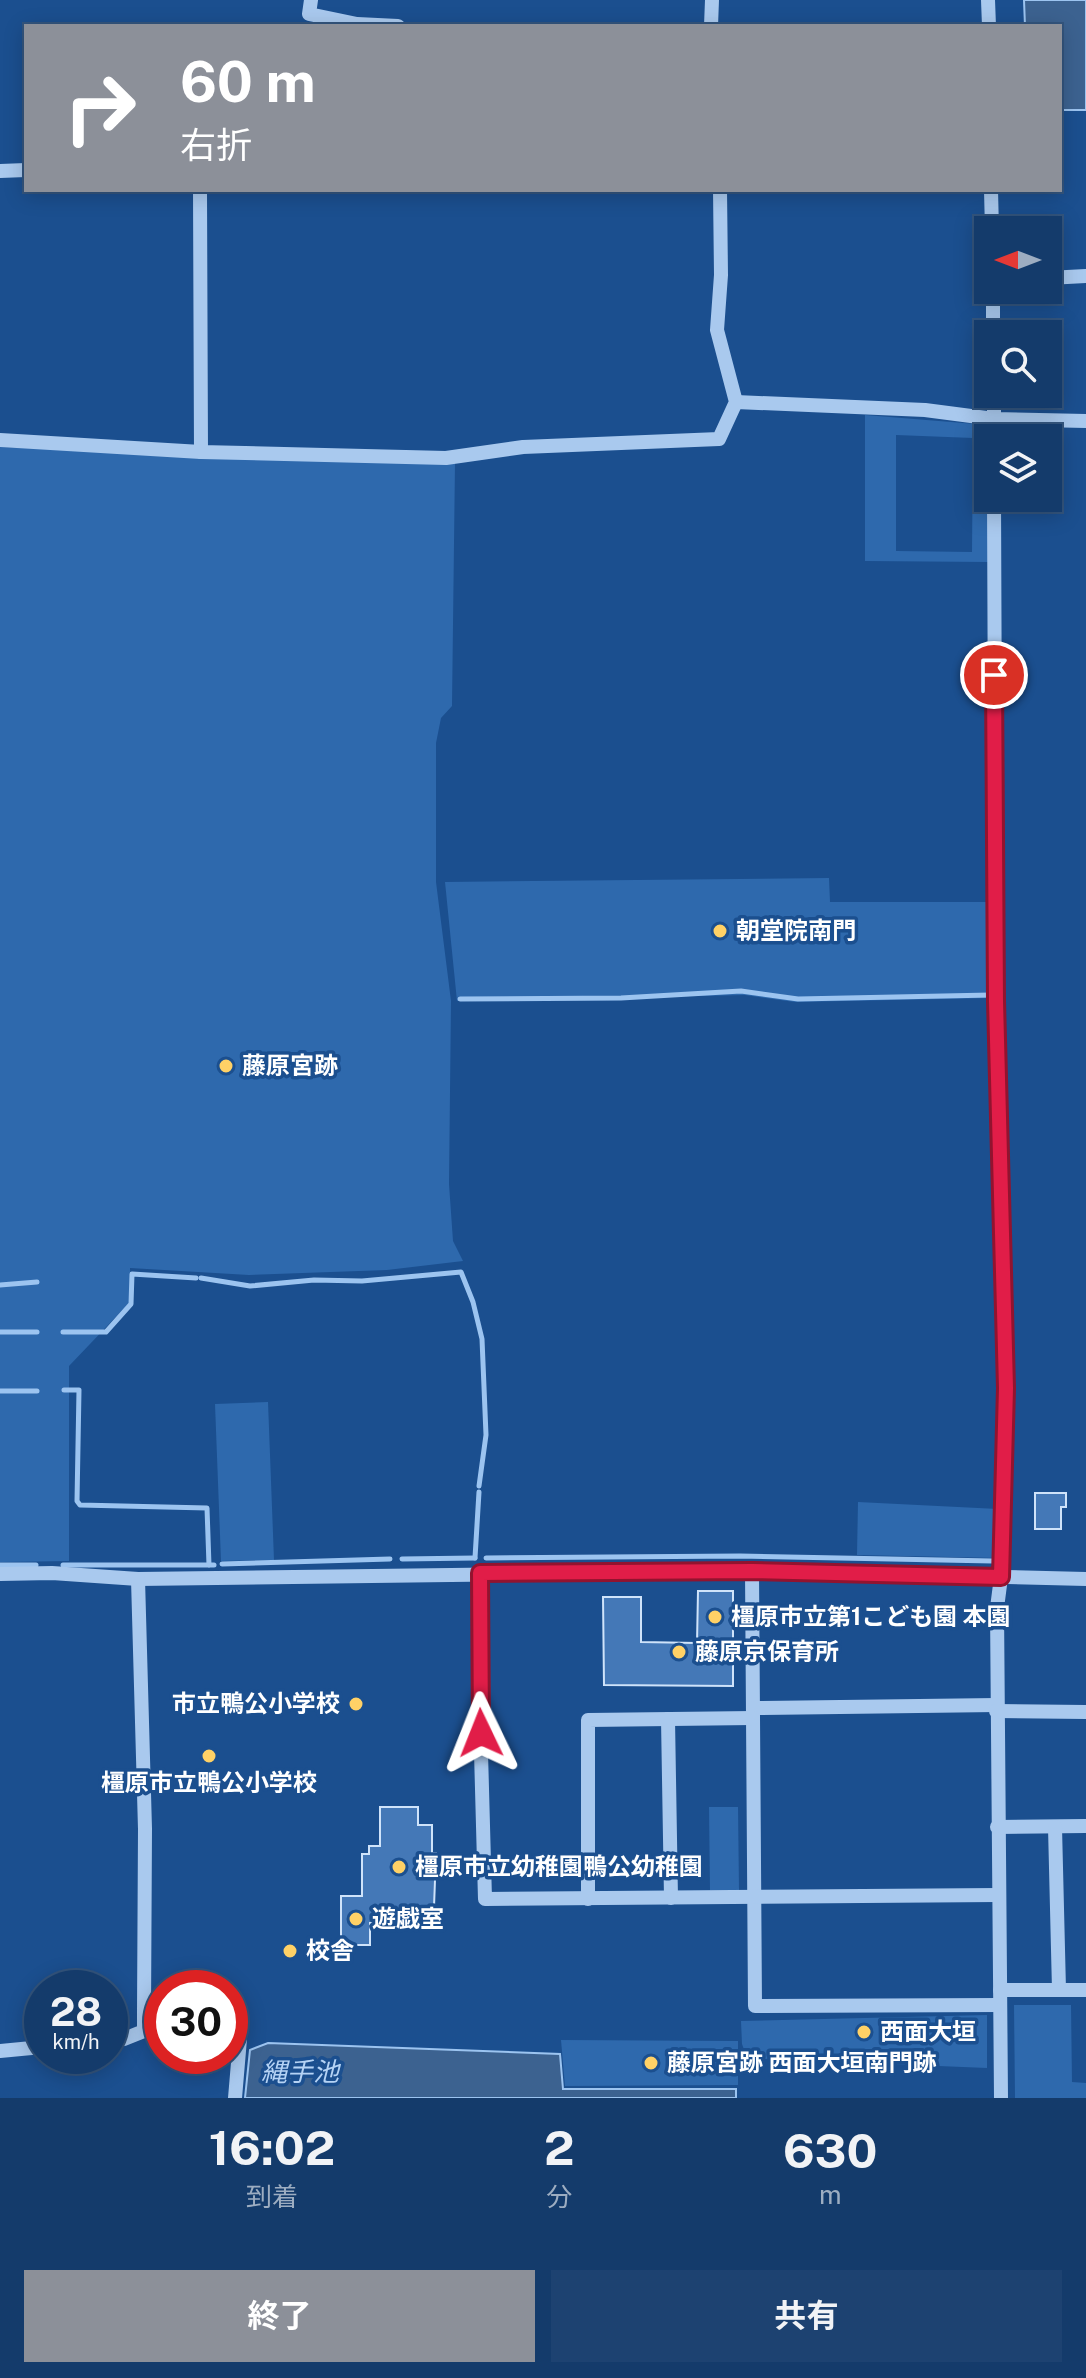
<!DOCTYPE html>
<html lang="ja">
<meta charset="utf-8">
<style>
body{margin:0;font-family:"Public Sans","Noto Sans JP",sans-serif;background:#1d4271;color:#f1f3f6;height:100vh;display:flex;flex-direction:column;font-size:30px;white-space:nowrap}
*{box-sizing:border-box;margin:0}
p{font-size:26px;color:#9dadc1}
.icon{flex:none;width:44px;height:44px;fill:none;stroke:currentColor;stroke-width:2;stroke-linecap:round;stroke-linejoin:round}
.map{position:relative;height:2098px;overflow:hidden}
.side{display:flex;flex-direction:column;background:#143b6b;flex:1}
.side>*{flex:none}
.banner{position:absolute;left:24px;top:24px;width:1038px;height:168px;border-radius:0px;box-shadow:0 4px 20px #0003,0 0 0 2px #33557e;background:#8c9099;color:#fff;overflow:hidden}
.needle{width:52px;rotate:270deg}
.controls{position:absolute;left:974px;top:216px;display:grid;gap:16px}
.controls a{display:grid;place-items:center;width:88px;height:88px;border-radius:0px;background:#143b6b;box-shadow:0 4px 20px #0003,0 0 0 2px #33557e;font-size:40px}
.speed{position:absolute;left:24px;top:1970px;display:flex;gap:16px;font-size:40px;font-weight:700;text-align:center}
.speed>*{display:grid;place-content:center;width:104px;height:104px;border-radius:50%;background:#143b6b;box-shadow:0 4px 20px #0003,0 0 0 2px #33557e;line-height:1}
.speed small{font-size:20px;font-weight:400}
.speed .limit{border:12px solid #d22;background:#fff;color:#111}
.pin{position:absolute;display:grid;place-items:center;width:68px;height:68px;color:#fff;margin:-34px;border:4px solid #fff;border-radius:50%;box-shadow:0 2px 8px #0007}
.me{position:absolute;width:88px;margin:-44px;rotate:358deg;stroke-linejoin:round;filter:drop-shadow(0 0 6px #0008)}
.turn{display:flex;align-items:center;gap:28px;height:168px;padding:0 24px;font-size:36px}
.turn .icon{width:104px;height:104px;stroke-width:2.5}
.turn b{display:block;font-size:56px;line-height:68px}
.eta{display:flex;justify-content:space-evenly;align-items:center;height:136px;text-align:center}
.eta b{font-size:48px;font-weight:700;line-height:56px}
.action{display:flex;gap:16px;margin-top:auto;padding:16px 24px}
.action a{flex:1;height:92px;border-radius:0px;background:#8c9099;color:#fff;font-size:32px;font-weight:700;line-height:92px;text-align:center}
.action a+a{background:#1d4271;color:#f1f3f6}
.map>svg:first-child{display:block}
.green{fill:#2e69ad;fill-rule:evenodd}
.water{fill:#3c6290;stroke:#9cc4f0;stroke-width:2}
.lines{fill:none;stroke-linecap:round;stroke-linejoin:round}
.stream{stroke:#9cc4f0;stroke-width:5}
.building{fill:#4478b7;stroke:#cfe3fa;stroke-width:2}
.minor{stroke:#a9c9ee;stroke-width:14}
.route-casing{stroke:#92132f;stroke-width:20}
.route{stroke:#e11d48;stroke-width:14}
.poi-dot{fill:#ffd166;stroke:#1b4f8f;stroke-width:3}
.labels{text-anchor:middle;stroke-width:7;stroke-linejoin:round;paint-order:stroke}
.poi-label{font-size:24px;font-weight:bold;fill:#fff;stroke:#1b4f8f;text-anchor:start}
.water-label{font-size:26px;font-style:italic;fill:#b5d3f5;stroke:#1b4f8f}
</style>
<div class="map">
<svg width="1086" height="2098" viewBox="0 0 1086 2098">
<rect width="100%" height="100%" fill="#1b4f8f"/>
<g class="green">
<path d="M865,415L988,425L989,562L865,561ZM896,435L973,438L972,552L896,551Z"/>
<path d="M0,447L455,463L452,706L441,718L436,743V882L451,1001L449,1184L453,1241L463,1261L387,1270L249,1275L130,1268L131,1301L69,1366V1561L0,1562Z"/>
<path d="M829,878L830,902H991V998L795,1002L745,995L457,1001L445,882Z"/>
<path d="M268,1402L274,1560L221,1561L215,1404Z"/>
<path d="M858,1502L998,1509V1558L857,1555Z"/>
<path d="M709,1807H738L739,1890H710Z"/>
<path d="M1014,2005H1071L1072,2082L1086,2083V2098H1015Z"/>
<path d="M987,2015V2068L747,2058L742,2044L741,2021Z"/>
<path d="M561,2040L738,2041V2085L565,2086Z"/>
</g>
<g class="water">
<path d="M1024,0H1086V110H1060V26H1025Z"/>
<path d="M268,2043L560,2054L563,2089H736V2098H245L250,2050Z"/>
</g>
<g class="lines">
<g class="stream">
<path d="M460,999L621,998L741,991L798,999L991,995"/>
<path d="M201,1278L250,1286L314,1280L362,1281L461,1272L473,1302L482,1339L486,1435L479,1486"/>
<path d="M0,1285L37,1282"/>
<path d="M0,1332H37"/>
<path d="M63,1332H106L131,1304L132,1274L196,1278"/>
<path d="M64,1390H79L77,1501L80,1505L207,1508L209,1565"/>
<path d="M0,1391H37"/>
<path d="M475,1558L479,1492"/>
<path d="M486,1558L740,1556L993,1561"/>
<path d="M402,1559L475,1558"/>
<path d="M222,1564L390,1559"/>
<path d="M0,1565H36"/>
<path d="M63,1565H214"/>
</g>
</g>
<g class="building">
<path d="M1035,1493H1066V1507H1061V1529H1035Z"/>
<path d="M698,1591H733V1686L604,1685L603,1597H641V1642L697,1643Z"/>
<path d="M380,1807H418V1825H432V1853H436L434,1907H421V1923H370V1945H341V1896H362V1854H369V1846H380Z"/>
</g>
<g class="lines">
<g class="minor">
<path d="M311,0L309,14L357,24L398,26"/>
<path d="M988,0L989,26"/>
<path d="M711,26L712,0"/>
<path d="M0,171L26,170"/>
<path d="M200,190L201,452"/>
<path d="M991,190L992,230"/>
<path d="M1048,278L1086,276"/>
<path d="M993,290V334"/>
<path d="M994,394V438"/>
<path d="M736,402L925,410L994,419L1086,421"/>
<path d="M0,440L201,452L446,458L523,447L719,439L736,402L717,330L721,275L720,190"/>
<path d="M994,498L996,1001L1006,1388L1001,1577L997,1608L1001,2098"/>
<path d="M752,1571L755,2006L1000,2005"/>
<path d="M480,1573L479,1679L485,1899L998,1895"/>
<path d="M0,1574L52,1573L138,1579L752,1571L1086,1579"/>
<path d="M138,1579L145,1829L144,2012L162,2013"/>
<path d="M754,1708L997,1705"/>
<path d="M996,1711L1086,1712"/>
<path d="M668,1719L671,1898"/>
<path d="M997,1827L1086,1826"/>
<path d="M1055,1827L1059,1990"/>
<path d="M588,1899V1720L753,1718"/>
<path d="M1000,1990H1086"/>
<path d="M230,2015L240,2039L235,2098"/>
<path d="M110,2041L124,2039L144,2031V2012"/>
<path d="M0,2051L42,2047"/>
</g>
</g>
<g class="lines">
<defs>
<path id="route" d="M481,1733L480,1573L752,1571L1001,1577L1006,1388L996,1001L994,675"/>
</defs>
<use href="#route" class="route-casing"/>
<use href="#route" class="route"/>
</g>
<g class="poi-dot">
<circle cx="720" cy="931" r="8"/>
<circle cx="226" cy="1066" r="8"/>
<circle cx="715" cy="1617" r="8"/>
<circle cx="679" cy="1652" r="8"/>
<circle cx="356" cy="1704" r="8"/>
<circle cx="209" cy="1756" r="8"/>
<circle cx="399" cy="1867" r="8"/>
<circle cx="356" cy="1919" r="8"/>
<circle cx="290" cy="1951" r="8"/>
<circle cx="864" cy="2032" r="8"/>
<circle cx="651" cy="2063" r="8"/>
</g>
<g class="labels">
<g class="poi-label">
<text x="736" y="939">朝堂院南門</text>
<text x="242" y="1074">藤原宮跡</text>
<text x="731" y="1625">橿原市立第1こども園 本園</text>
<text x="695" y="1660">藤原京保育所</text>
<text x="340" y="1712" text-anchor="end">市立鴨公小学校</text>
<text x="209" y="1791" text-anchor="middle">橿原市立鴨公小学校</text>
<text x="415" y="1875">橿原市立幼稚園鴨公幼稚園</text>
<text x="372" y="1927">遊戯室</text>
<text x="306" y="1959">校舎</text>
<text x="880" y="2040">西面大垣</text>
<text x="667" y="2071">藤原宮跡 西面大垣南門跡</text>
</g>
<g class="water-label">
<text x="300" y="2081">縄手池</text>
</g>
</g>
</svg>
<div class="controls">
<a><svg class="needle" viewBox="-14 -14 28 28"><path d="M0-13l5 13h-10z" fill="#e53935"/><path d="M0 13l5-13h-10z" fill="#9dadc1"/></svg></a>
<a><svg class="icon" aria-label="search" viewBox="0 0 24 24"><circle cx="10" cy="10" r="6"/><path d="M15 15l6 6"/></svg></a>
<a><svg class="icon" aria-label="layers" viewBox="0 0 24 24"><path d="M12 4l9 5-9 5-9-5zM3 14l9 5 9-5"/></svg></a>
</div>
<div class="speed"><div>28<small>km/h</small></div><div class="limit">30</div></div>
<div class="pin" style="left:994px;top:675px;background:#d93025"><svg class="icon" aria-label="arrive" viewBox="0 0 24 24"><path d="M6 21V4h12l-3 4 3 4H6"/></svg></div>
<svg class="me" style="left:481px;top:1733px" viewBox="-20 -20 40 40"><path d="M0-17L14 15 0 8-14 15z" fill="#e11d48" stroke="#fff" stroke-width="4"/></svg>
<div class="banner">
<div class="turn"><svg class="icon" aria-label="right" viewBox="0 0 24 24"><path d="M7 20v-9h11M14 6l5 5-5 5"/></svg><div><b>60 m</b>右折</div></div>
</div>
</div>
<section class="side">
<div class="eta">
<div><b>16:02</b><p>到着</p></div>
<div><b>2</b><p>分</p></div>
<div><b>630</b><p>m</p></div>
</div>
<div class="action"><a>終了</a><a>共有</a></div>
</section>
